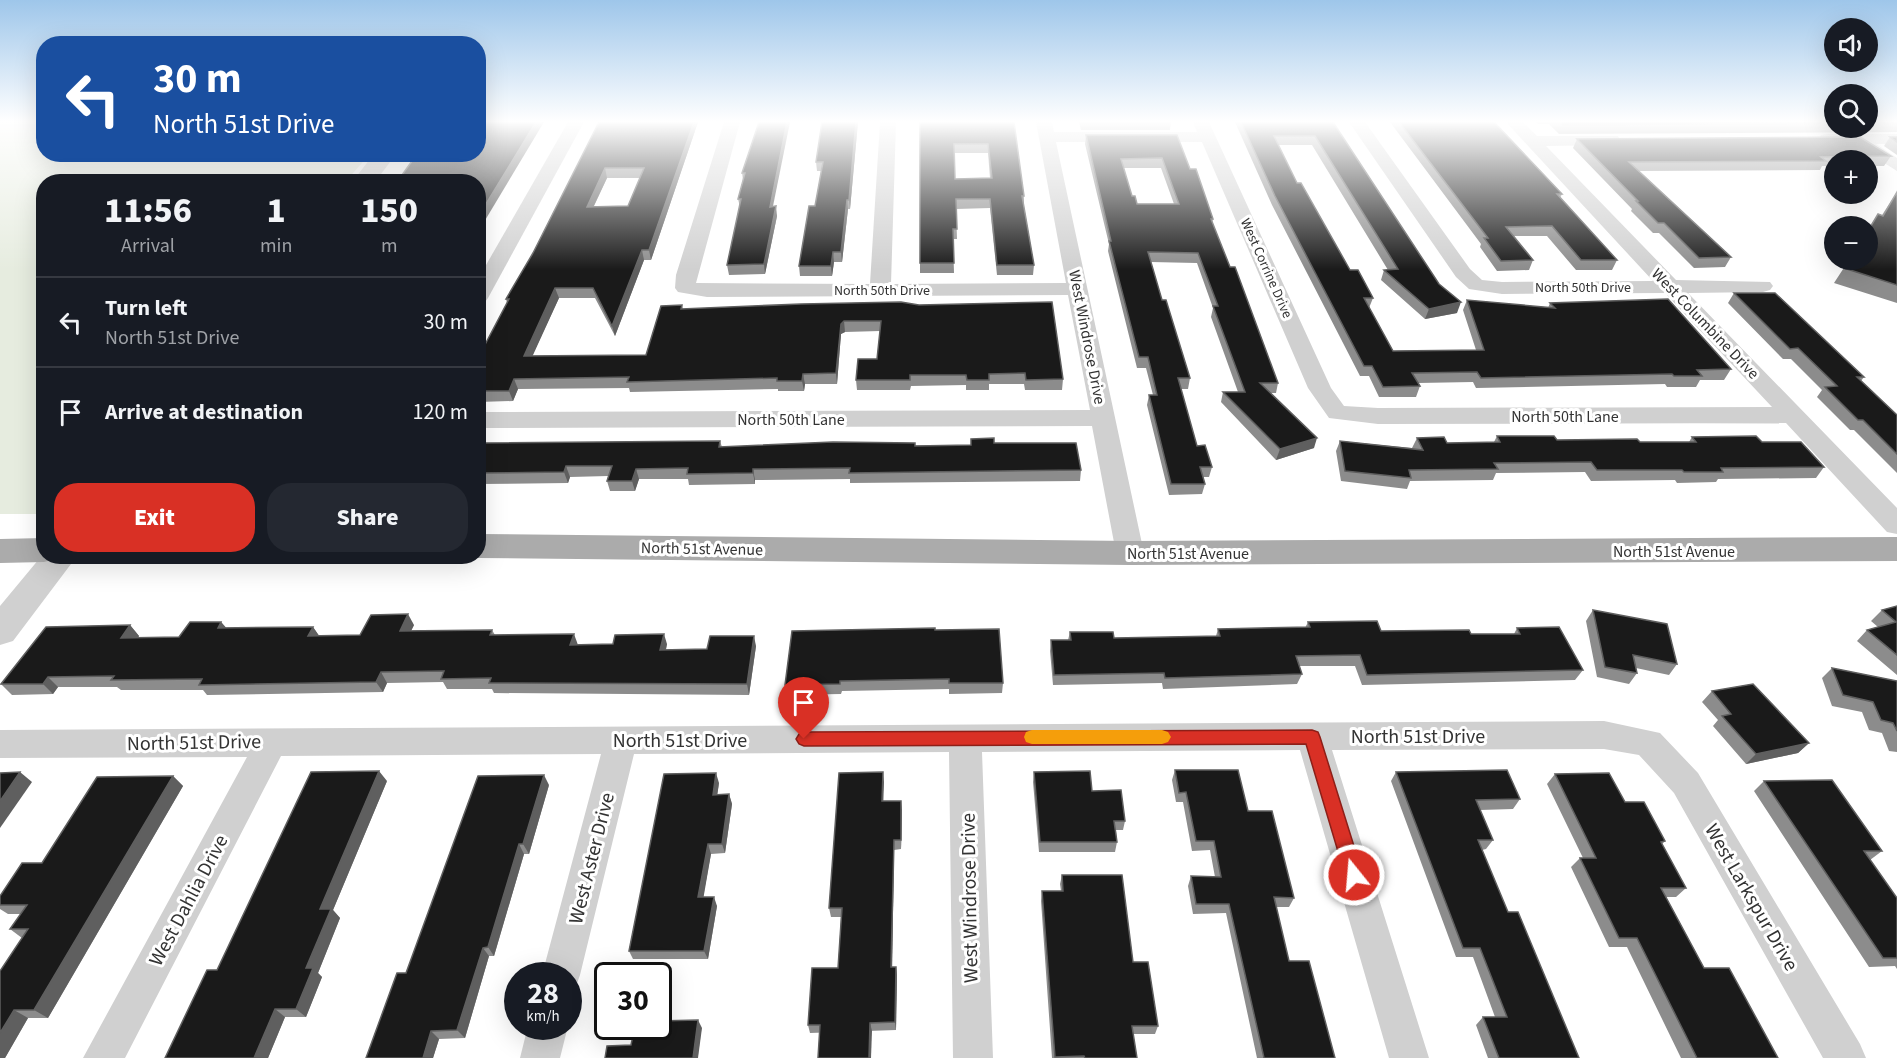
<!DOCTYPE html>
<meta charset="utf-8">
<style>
body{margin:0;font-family:"Source Sans 3",sans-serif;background:#242831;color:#f1f3f6;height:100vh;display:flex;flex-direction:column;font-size:22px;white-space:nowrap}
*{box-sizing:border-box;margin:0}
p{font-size:20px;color:#9ea1a6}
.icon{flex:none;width:33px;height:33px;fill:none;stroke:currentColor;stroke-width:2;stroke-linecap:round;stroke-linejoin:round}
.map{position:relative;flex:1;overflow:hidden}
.side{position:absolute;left:36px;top:174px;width:450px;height:390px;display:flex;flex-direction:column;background:#171b24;border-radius:24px;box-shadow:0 6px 24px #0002}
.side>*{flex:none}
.top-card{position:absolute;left:36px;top:36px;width:450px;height:126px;border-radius:24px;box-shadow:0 6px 24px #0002;background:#1a4fa0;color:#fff;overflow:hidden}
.fabs{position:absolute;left:1824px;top:18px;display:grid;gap:12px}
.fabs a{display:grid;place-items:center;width:54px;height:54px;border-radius:50%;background:#171b24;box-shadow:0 6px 24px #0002;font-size:30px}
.speed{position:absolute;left:504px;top:962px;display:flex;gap:12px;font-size:30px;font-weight:700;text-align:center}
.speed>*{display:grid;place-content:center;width:78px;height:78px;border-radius:50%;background:#171b24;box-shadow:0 6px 24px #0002;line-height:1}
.speed small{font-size:15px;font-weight:400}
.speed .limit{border:3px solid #111;border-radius:9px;background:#fff;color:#111}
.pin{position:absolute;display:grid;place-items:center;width:51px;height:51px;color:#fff;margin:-62px -26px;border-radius:50% 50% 50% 0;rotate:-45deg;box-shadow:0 0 6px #0007}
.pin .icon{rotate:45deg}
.me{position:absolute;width:66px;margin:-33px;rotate:343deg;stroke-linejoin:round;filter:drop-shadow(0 0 4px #0008)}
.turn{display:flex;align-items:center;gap:21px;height:126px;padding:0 18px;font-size:27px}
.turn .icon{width:78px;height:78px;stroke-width:2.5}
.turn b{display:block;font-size:42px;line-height:51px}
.eta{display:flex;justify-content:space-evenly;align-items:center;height:102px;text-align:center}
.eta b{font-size:36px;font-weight:800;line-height:42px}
.primary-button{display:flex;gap:12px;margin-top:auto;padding:12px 18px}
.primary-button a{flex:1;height:69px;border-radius:24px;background:#d93025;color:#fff;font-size:24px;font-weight:800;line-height:69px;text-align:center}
.primary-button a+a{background:#242831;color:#f1f3f6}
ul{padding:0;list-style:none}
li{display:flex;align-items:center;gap:18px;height:90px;padding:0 18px;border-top:2px solid #363941}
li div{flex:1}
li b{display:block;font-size:22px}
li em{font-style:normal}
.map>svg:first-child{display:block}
.green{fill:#e6ecdf}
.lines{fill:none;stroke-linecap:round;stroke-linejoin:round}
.minor{fill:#d0d0d0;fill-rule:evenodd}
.tertiary{fill:#d0d0d0;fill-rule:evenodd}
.primary{fill:#ababab;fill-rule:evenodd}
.wall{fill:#8c8c8c;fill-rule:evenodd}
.shaded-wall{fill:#5f5f5f}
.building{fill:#1a1a1a;stroke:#5f5f5f;stroke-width:1.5;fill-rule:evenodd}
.route{fill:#d93025;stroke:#8d1f18;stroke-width:1.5}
.slow{fill:#f59e0b}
.labels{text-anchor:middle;stroke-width:6;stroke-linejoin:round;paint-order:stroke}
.far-street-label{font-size:14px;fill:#333;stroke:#fff}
.street-label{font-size:16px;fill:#333;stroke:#fff}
.near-street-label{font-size:20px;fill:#333;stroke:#fff}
</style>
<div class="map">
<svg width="1897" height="1058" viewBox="0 0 1897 1058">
<rect width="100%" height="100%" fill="#fff"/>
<path class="green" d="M0,122H43L44,154L369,155L346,181L44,182L42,514H0Z"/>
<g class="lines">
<g class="minor">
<path d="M568,122H584L488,298L485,302L478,304V279Z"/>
<path d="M724,122H740L696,283L870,284L880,122H896L891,284L1066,283L1036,122H1052L1054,132H1197L1193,122H1209L1331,388L1344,406L1378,408L1772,407L1665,293L1502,294L1469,289L1456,277L1349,122H1365L1470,269L1482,280L1502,282L1653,281L1506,122H1523L1537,136H1618L1620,140L1618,144L1612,145L1546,146L1676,280L1770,282L1773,286L1770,290L1763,292L1688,293L1897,508V534L1887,532L1786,423L1378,424L1329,418L1308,388L1202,142H1056L1144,553L1140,560L1130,563L1120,560L1116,553L1092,426L478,428V412L1090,410L1068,295L707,297L678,292L675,288L676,275Z"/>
<path d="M1827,134H1897V144H1876L1897,158V171L1854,144L1821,143L1819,139L1821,135Z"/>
<path d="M1604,721L1660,733L1698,773L1860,1044L1866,1058H1823L1674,793L1639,755L1604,749L1332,750L1429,1058H1389L1300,750L982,752L993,1058H953L949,752L634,754L580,975L575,989L568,991V975H542L601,754L281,756L125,1058H83L247,757L0,758V730Z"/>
<path d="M528,1026H568L560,1058H520Z"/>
</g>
<g class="tertiary">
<path d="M374,154H396L375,182H352Z"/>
<path d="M44,553V556H77L13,641L0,645V606Z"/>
</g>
<g class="primary">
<path d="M478,534L1130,541L1897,537V561L1130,565L478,558L473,556H478Z"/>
<path d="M44,538V556H57L56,559L44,562L0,563V539Z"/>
</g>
</g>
<g class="wall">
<path d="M599,122H698L651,260H644L615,336L595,298H559L532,356L646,355L682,305L683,309L901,302L1063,379L1062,390H1025L1024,384H989V390H966V385L911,386L910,390H857L856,380L877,359L880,331L845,332L841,334L837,384H805L804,391H778V389L630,392L629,388L518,389L513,401L478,402V358L507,303L506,299L533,253ZM607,178H640L628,206H594Z"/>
<path d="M759,122L773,207L777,216L765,274L729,275L727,265L740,207L738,199L743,180L742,173Z"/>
<path d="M822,122H858L850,209H848L842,262H834L832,276H800L799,266L815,206L821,171H817L816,162Z"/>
<path d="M920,122H1014L1024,196V206L1034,265L1033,275H997L990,208L956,209L957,239H953L954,273H920ZM954,153H988L990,178L955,179Z"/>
<path d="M1079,122H1171L1170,130H1081Z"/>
<path d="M1235,122H1333L1457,313L1425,319L1381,280L1384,270H1388L1312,145H1278L1297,183L1350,270L1373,298L1369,308L1393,351L1476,350L1463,310L1467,300L1548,308L1550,303L1731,369L1724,380H1700L1696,387H1667L1665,384L1476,388L1473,382L1418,383L1420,386L1416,397H1379L1369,376H1360L1272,205Z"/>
<path d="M1390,122H1494L1562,194L1560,198L1617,260L1612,270H1576L1547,236H1514L1533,260L1529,270L1497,271L1480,247L1481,244Z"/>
<path d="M1536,122H1834V128H1868V122H1897V132L1559,134L1549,124H1538Z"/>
<path d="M1086,135H1177L1190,169L1213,219L1212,223L1278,383L1276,393H1270L1314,448L1276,460L1221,402L1223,392H1238L1211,317L1213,308L1197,263L1151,262L1162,300L1190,378L1188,389H1181L1197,446L1212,467L1209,477H1203L1205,484L1202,494L1169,495L1147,405L1149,395H1153L1146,368H1137L1108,251L1109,244L1085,144ZM1123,168H1161L1174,204H1137L1132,196Z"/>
<path d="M1890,137H1897V155L1884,146Z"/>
<path d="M1577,139L1891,156L1884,166H1868V160H1834V166H1822L1820,170L1639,171L1731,257L1725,267L1694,268L1659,233H1653L1631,211L1632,209L1573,148Z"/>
<path d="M1897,192V303L1834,283L1849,260H1868V229L1878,214L1882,215Z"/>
<path d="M1734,293L1864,377L1861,381L1897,415V473L1854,430H1850L1817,397L1822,390L1791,359H1783L1728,303Z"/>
<path d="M1497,436L1557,440L1640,442H1689L1692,437L1762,442L1824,467L1816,478L1718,479L1716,482L1677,483L1675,480L1591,481L1585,472L1496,473L1493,480L1410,481L1407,489L1341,481L1336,451L1340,441L1412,448L1417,438L1447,443L1494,442Z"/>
<path d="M720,441L722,447L971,445L994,443L1081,470L1080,481L850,483V479L755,480V484L689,485L688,479H639L635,491H610L607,481L608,476L570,477L568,483L478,484V443Z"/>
<path d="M1897,606V675L1857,641L1867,630L1878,627L1871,621L1882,610Z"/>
<path d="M1593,610L1677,664L1669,675L1636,668L1637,673L1629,684L1597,677L1586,621Z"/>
<path d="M221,622L226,628L313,627L319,636L360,635L414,625L411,631L492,630L495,635L578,645L667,644L666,650L707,649L756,646L749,695L494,693L492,689H447L443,682L387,683L383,692L207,695L203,690H121L117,687H58L53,694L12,695L1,684L130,625L139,636L138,638L179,637Z"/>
<path d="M1308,622L1381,631L1471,634H1514L1517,628L1583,670L1575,680L1362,685L1355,666H1299L1302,674L1297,684L1163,689L1162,683L1053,685L1050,651L1051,640H1068L1070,632L1114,638L1216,636L1218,629L1305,628Z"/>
<path d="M935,630L1003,683L1002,693L949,694V689L842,691L841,694L787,695L785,685Z"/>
<path d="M1832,668L1897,681V752L1889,751L1882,733L1869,730L1862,712L1832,706L1822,678Z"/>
<path d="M1712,691L1809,743L1798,753L1746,764L1713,726L1718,720L1702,702Z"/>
<path d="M1175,770L1248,811L1294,898L1289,907H1276L1289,961L1335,1058H1257L1226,913L1193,914L1188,886L1191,876L1215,877L1210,850L1192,851L1183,802H1176L1172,780Z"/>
<path d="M883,772V801L902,810L901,849L894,850L892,967H896L897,975L896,1030L810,1033L808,1025L838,968L841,917H831L829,908Z"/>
<path d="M1034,772L1125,821L1123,830H1116L1117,842L1115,852H1039L1033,782Z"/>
<path d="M1396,772L1520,799L1513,809L1480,810L1493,840L1486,849L1482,850L1508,912L1579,1058H1488L1476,1025L1483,1017H1495L1473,957H1456L1391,781Z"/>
<path d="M1555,774L1625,802L1665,841L1662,844L1686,888L1676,897H1666L1704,968L1778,1058H1681L1627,947H1609L1571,867L1580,858H1583L1547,784Z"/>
<path d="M173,776L183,786L48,1018H28L5,1058L1,971L22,938L10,929L21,914H8L0,909V905L42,863Z"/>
<path d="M387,781L333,910L340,918L318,973L322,977L306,1017H285L268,1058H165L217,970Z"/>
<path d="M1764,781L1882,851L1870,860L1897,898V969L1895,966L1869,967L1754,791Z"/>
<path d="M719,783L717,795L729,794L732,804L725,853L711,854L703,897L717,906L708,959H633L629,951Z"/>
<path d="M549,785L529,854H524L494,956H489L465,1038L439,1039L433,1058L406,973Z"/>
<path d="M1062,875L1133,962L1158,1026L1155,1034H1133L1137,1058H1052L1041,901L1042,891H1061L1060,884Z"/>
</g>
<g class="shaded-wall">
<path d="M536,122H544L478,232V217Z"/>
<path d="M694,122H698L651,260L649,250Z"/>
<path d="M787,122H790L771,216L770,207Z"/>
<path d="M856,122H858L850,209L849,200Z"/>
<path d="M605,168L607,178L589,216L587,207Z"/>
<path d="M847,200L848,209L842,262L841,252Z"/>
<path d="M776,206L777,216L765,274L764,264Z"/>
<path d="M642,250L644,260L615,336L612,326Z"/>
<path d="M833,252L834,262L832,276L831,266Z"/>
<path d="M555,288L559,298L528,366L524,356Z"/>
<path d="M1461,302L1457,313L1425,319L1429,309Z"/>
<path d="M844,321L845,332L841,334L837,384L836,373L841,324Z"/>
<path d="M803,374L805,384L804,391L802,381Z"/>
<path d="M514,379L518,389L513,401L509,391Z"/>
<path d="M1317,438L1314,448L1276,460L1280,449Z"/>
<path d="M566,466L570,477L568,483L564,472Z"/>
<path d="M636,469L639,479L635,491L632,481Z"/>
<path d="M753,469L755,480V484L753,473Z"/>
<path d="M408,614L414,625L406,641L400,631Z"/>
<path d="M221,622L230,632L218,628Z"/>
<path d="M130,625L139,636L131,648L121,638Z"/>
<path d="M313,627L320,637L308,636Z"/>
<path d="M574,634L578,645H570Z"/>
<path d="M664,634L667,644L663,661L660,650Z"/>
<path d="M754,636L756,646L749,695L747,684Z"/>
<path d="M381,672L387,683L383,692L376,682Z"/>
<path d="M48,677L58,687L53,694L43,684Z"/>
<path d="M1809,743L1798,753L1746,764L1756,754Z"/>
<path d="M379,771L387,781L333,910L340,918L318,973L322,977L306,1017L296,1009L320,909Z"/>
<path d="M20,772L32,782L0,828V801Z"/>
<path d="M883,772L884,782L883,811L882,801Z"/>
<path d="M716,773L719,783L716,804L713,795Z"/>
<path d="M544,775L549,785L529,854L523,844Z"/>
<path d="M173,776L183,786L48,1018L34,1010Z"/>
<path d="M729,794L732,804L725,853L722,844Z"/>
<path d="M901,801L902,810L901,849Z"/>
<path d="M894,840V850L892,975L891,967Z"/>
<path d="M519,844L524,854L494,956L488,947Z"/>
<path d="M708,844L711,854L702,906L698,897Z"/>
<path d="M714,897L717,906L708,959L704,951Z"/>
<path d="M483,948L489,956L465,1038L457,1030Z"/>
<path d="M896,967L897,975L896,1030L895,1022Z"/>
<path d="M275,1009L285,1017L268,1058H254Z"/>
<path d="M14,1010L28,1018L5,1058H0V1033Z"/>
<path d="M698,1020L702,1028L698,1058H693Z"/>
<path d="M870,1023L872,1031L871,1058H869Z"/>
<path d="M431,1031L439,1039L433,1058H423Z"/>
</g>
<g class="building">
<path d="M478,122H536L478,217V182H397L417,154H478Z"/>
<path d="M599,122H694L649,250H642L612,326L593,288H555L524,356L646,355L661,306L682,305L681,309L801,304L901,302L919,305L1052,302L1063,379L1026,380L1025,373L989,374V380H967L966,375H910V380H856L858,359H877L881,321H844L841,324L836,373L803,374L802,381H777V378L627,382L629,377L514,379L509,391H478V375L481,370H478V358L509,299H506L533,253ZM605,168H644L628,206L587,207Z"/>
<path d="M759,122H787L770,207L776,206L764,264L727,265L741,199H738L745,173H742Z"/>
<path d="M822,122H856L849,200H847L841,252H833L831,266H799L809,206H815L823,162H816Z"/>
<path d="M920,122H1014L1024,196H1022L1034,265H997L990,199H956L957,229H953L954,263H920ZM954,144H988L992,178L955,179Z"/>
<path d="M1241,122H1333L1439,284L1461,302L1429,309L1384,270L1398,269L1315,136H1274L1297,183H1301L1350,270H1358L1373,298H1364L1393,351L1484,350L1467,300L1555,308L1550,303L1668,299L1731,369L1697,370L1702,376H1674L1672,374L1481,378L1477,372L1412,373L1420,386L1383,387L1372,366H1364L1275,196Z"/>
<path d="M1399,122H1494L1562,194H1557L1617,260H1581L1552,226L1506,227L1533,260L1501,261L1484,238H1488Z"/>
<path d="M1560,122H1834V123L1563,125Z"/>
<rect x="1868" y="122" width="29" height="1"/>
<path d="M1086,135H1177L1190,169H1196L1213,219H1211L1230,267H1235L1278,383H1260L1317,438L1280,449L1223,392H1245L1213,306H1218L1198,253L1148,252L1162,300H1166L1190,378H1178L1197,446L1205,445L1212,467H1200L1205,484H1171L1149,395H1157L1148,357H1139L1109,241H1111ZM1162,158L1179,204H1137L1135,196H1132L1121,159Z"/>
<path d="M1860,137L1891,156L1821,157L1826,161L1629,162L1731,257L1699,258L1664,223H1658L1636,201H1638L1577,139Z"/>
<path d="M1890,137H1897V142Z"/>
<path d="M1897,192V285L1844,268L1850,260H1868V231L1878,214L1883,216Z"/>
<path d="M1734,293H1775L1864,377H1857L1897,415V454L1863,420H1858L1825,387L1837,386L1798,348L1790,349Z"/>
<path d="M1497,436H1554L1557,440L1637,439L1640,442H1696L1692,437L1756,436L1762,442H1801L1824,467L1721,468L1723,472H1684L1682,470H1597L1591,462L1494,463L1498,469L1409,470L1411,478L1345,471L1340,441L1423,450L1417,438L1444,437L1447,443L1500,442Z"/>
<path d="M994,438V443H1076L1081,470L849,473L850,468L753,469V473L687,474L688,468L636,469L632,481H607L612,466H566L564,472L478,473V443L720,441L719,447L833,442L915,443V446L971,445V439Z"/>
<path d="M1897,606V655L1867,630L1896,622L1882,610Z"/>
<path d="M1593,610L1667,624L1677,664L1633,655L1637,673L1605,667Z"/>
<path d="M408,614L400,631L492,630L490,635L574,634L570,645L613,644L615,635L664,634L660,650L707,649L710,636H754L747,684L489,683L491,678L441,679L444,671L381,672L376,682L199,685L202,679L111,680L114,676L48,677L43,684H1L46,627L130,625L121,638L179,637L190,622H221L218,628L313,627L308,636L360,635L371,615Z"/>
<path d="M1377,621L1381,631L1469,630L1471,634H1520L1517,628L1559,627L1583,670L1367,675L1360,655L1296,656L1302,674L1165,678L1164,673L1054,675L1051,640H1071L1070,632H1113L1114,638L1220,636L1218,629L1310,627L1308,622Z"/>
<path d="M935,628V630L999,629L1003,683H949V679L840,681V684L785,685L792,631Z"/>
<path d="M1832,668L1897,681V731L1893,723L1881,720L1873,702L1843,695Z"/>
<path d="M1753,684L1809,743L1756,754L1722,716L1731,714L1712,691Z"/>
<path d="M1175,770H1238L1248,811H1272L1294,898L1274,897L1289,961H1309L1335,1058H1264L1229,904H1196L1191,876L1221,877L1214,841H1196L1186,792L1179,793Z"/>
<path d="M1507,770L1520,799L1476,800L1493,840H1478L1508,912H1518L1579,1058H1499L1483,1017H1507L1480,948H1463L1396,772Z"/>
<path d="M379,771L320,909H331L306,968H313L296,1009H275L254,1058H165L207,970H217L311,772Z"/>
<path d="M1090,771L1092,791L1121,790L1125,821H1114L1117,842H1040L1034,772Z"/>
<path d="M20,772L0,801V773Z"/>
<path d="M883,772L882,801H901V840H894L891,967H896L895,1022L870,1023L869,1058H818L820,1025H808L812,968H838L842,908H829L839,773Z"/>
<path d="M716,773L713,795L729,794L722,844H708L698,897H714L704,951H629L664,774Z"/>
<path d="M1609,773L1625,802H1644L1665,841L1661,842L1686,888H1661L1704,968H1729L1778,1058H1697L1637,938H1619L1580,858H1596L1555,774Z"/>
<path d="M544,775L523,844H519L488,947L483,948L457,1030L431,1031L423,1058H366L397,973H406L478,776Z"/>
<path d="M173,776L34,1010H14L0,1033V971L28,929H10L27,905H0V896L22,863H42L97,777Z"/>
<path d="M1832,780L1882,851H1864L1897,898V958H1883L1764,781Z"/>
<path d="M1062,875H1122L1133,962H1148L1158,1026H1132L1137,1058H1085L1084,1056L1055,1057L1042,891H1063Z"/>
<path d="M698,1020L693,1058H605L607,1046L631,1045L635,1026H658V1021Z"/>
</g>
<linearGradient id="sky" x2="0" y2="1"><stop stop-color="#9ec6ea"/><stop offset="0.45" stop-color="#fff"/><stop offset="1" stop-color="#fff" stop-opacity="0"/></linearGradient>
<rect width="1897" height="270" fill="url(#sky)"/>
<path class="route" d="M1312,730L1318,732L1320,737L1363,875L1360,881L1354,883L1347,881L1345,875L1306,744L804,746L799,744L796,739L799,734L804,732Z"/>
<path class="slow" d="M1032,730H1162L1168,732L1171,737L1168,742L1162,744H1032L1026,742L1024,737L1026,732Z"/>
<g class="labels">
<g class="far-street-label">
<text transform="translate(1267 268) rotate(66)" y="5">West Corrine Drive</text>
<text x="1583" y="292">North 50th Drive</text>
<text x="882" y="295">North 50th Drive</text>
</g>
<g class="street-label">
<text transform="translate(1706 323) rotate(46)" y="6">West Columbine Drive</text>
<text transform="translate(1088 337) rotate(79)" y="6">West Windrose Drive</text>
<text x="1565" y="422">North 50th Lane</text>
<text x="791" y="425">North 50th Lane</text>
<text transform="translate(702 548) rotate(1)" y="6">North 51st Avenue</text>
<text x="1674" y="557">North 51st Avenue</text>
<text x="1188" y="559">North 51st Avenue</text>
</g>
<g class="near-street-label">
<text x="1418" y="743">North 51st Drive</text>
<text x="680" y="747">North 51st Drive</text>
<text transform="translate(194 742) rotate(-1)" y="7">North 51st Drive</text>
<text transform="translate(591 858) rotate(-76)" y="7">West Aster Drive</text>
<text transform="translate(1752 897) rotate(60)" y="7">West Larkspur Drive</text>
<text transform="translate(969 898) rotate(-91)" y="7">West Windrose Drive</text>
<text transform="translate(188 900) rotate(-62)" y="7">West Dahlia Drive</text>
</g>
</g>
</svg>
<div class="fabs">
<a><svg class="icon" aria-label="sound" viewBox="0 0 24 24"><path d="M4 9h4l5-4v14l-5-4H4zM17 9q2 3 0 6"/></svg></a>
<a><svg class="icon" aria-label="search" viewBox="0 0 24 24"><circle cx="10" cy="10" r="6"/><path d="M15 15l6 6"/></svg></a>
<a>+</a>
<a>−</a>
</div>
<div class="speed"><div>28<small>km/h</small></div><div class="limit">30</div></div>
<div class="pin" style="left:804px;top:739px;background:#d93025"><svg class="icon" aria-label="arrive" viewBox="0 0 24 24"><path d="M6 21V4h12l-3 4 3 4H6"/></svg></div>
<svg class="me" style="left:1354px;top:875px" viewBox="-20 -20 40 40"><circle r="17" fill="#d93025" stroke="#fff" stroke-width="3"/><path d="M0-11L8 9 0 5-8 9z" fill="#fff"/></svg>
<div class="top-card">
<div class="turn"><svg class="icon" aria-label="left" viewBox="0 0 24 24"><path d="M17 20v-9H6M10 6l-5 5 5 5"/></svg><div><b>30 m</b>North 51st Drive</div></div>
</div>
<section class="side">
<div class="eta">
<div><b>11:56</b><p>Arrival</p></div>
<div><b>1</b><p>min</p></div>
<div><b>150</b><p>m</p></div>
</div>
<ul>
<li><svg class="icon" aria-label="left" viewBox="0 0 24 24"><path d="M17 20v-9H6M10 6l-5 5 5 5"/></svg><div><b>Turn left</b><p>North 51st Drive</p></div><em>30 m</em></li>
<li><svg class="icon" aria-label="arrive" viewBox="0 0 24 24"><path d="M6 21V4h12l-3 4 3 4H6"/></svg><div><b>Arrive at destination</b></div><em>120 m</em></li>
</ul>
<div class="primary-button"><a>Exit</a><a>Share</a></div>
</section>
</div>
